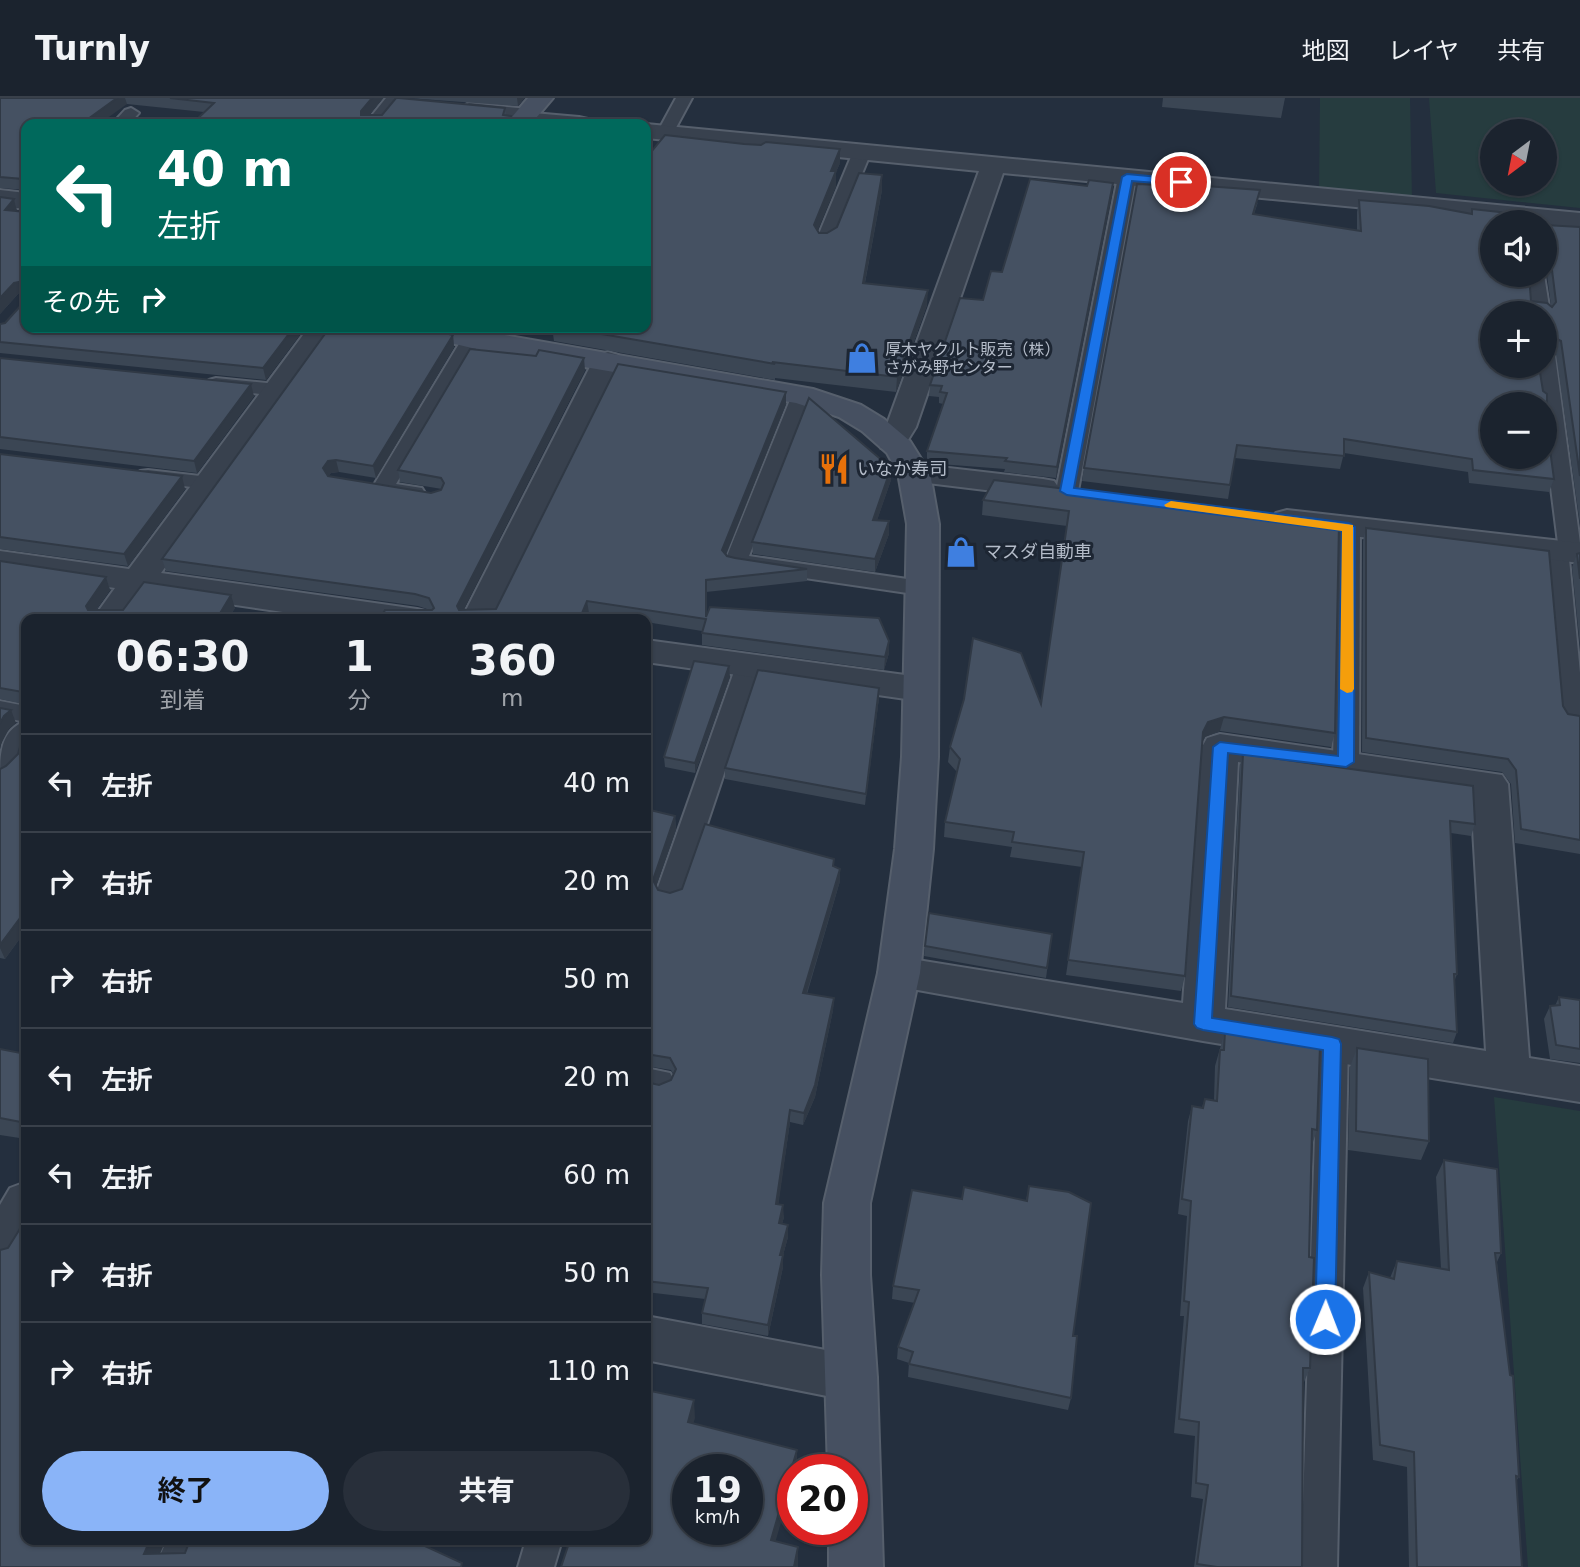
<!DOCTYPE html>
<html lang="ja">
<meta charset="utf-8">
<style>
body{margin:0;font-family:"DejaVu Sans","Noto Sans JP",sans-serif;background:#282f3a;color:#f1f3f6;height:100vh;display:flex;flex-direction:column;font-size:26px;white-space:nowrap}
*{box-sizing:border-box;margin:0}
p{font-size:23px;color:#a0a4aa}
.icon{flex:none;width:38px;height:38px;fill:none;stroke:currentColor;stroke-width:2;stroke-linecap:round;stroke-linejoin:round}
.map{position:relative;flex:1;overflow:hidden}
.side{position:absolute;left:21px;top:516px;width:630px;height:931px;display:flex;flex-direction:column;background:#1b232e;border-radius:14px;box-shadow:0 2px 5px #0004,0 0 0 2px #39404a}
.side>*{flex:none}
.hud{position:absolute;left:21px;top:21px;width:630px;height:214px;border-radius:14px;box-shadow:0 2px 5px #0004,0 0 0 2px #39404a;background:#00695c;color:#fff;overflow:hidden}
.needle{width:46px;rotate:212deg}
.fabs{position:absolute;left:1480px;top:21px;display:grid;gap:14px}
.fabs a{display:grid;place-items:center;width:77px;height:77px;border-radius:50%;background:#1b232e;box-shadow:0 2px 5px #0004,0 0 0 2px #39404a;font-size:35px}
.speed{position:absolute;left:672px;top:1356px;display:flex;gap:14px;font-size:35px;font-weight:700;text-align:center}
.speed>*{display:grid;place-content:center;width:91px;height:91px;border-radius:50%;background:#1b232e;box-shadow:0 2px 5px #0004,0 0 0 2px #39404a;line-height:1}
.speed small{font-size:18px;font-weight:400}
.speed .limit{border:10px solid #d22;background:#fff;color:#111}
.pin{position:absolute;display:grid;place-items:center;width:60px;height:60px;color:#fff;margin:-30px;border:4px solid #fff;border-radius:50%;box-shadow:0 2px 7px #0007}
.me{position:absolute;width:77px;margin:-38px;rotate:1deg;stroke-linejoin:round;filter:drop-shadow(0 0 5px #0008)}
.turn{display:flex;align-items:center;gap:24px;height:147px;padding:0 21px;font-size:32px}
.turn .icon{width:91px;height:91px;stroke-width:2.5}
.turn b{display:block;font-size:49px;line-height:60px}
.then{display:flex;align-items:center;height:66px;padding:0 21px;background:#0003;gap:14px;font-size:26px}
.eta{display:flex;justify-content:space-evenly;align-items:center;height:119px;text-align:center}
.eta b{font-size:42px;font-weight:700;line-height:49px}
.button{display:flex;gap:14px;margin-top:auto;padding:14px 21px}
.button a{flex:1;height:80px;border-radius:42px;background:#8ab4f8;color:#111;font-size:28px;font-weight:700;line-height:80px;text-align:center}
.button a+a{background:#282f3a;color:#f1f3f6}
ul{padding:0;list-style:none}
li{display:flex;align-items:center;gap:21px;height:98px;padding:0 21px;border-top:2px solid #39404a}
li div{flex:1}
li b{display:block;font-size:26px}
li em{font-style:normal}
header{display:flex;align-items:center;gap:42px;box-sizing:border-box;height:98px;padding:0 35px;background:#1b232e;border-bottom:2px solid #39404a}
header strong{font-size:33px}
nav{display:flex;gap:38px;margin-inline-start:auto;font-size:24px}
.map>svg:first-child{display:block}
.green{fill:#263c3f;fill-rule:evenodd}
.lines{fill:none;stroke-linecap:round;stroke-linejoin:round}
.lane-casing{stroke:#565f6c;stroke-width:4}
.street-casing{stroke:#565f6c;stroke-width:4}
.secondary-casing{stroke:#565f6c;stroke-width:4}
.lane{fill:#38414e;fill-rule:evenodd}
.street{fill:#38414e;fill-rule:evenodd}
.secondary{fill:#465061;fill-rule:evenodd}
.wall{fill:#3b4654}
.shaded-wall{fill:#303945}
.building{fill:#455162;stroke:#303945;stroke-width:2;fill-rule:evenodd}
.route{fill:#1a73e8;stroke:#114b97;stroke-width:2}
.slow{fill:#f59e0b}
.labels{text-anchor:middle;stroke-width:6;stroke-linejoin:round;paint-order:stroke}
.far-poi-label{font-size:16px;fill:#b4bcc9;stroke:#1d2633;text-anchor:start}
.poi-label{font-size:18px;fill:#b4bcc9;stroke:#1d2633;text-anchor:start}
</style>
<header>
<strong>Turnly</strong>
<nav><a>地図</a><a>レイヤ</a><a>共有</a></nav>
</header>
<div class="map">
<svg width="1580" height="1469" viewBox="0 0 1580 1469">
<rect width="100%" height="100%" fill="#242f3e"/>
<g class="green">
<path d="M1320,0H1410L1412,100L1319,91Z"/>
<path d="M1429,0H1580V110L1436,95ZM1493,33H1545V86H1493Z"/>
<path d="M1494,999L1580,1013V1469H1528Z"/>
</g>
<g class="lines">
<defs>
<g id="lane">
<path d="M386,0H403L382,26H365Z"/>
<path d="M676,0H692L671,39H659L657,35Z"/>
<path d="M469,5L527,11L535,16L527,21L463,13L461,10Z"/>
<path d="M131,10L139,15L129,26H112L125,12Z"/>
<path d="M862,49L871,54L834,143L825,148L819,147L816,143L853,54Z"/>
<path d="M1127,74L1136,79L1078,393L1075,398H1059L1056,393L1118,79Z"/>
<path d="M1526,177H1544L1550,215L1547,219L1545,215H1530Z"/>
<path d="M472,235L482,241L396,386L422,390L425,395L422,400L414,401L375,395L372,390L462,241Z"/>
<path d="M1545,252L1555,258L1580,445L1578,459L1569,461L1580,575V631L1563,627L1560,621L1546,452L1549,447L1558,445L1545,342V306H1541L1536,268H1545Z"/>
<path d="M216,280L277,286L284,288L287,292L284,296L277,298L209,290L206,286L209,282Z"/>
<path d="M802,291L809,293L812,297L749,458L921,483L929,485L932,490L929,495L921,497L736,470L728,468L725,463L792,297L795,293Z"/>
<path d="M148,372L209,379L217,380L220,385L217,390L209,391L140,383L137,378L140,373Z"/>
<path d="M1349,422L1357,424L1360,429L1359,664L1355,670L1346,673L1337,670L1333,664L1338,429L1341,424Z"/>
<path d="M748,560L756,562L760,568L684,795L680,802L670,805L660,802L656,795L736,568L740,562Z"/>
<path d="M0,603L26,608V624L0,619Z"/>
<path d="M1333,934L1343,938L1348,946L1337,1469H1301L1318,946L1323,938Z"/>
<path d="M646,970L670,975L675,984L670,993L660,996L646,994Z"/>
<path d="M167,1442H203L191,1469H155Z"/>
<path d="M526,1442H562L554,1469H518Z"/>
</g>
<g id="street">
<path d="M522,14L579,19L588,21L591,26H513L510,21L513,16Z"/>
<path d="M644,26H646L1580,115V131L1545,128V124H1511L1003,75L916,329L903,350L892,352L881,350L877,343L886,329L979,73L646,40V26Z"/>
<path d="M0,92L26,95V111L0,108Z"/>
<path d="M309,229H338L161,475L417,511L429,514L434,522H337L147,494L127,522H92L115,490L0,473V453L129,471Z"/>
<path d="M608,254L618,257L623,263L495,522H461L593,263L598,257Z"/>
<path d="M914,366L1043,381L1054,383L1059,390L1054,397L1043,399L903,382L898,375L903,368Z"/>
<path d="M1287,412L1580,445V465L1276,429L1271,422L1276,415Z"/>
<path d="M646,542L920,579L933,583L938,591L933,599L920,603L646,564Z"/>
<path d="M26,623C27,648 29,674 0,683C0,656 0,632 26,623Z"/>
<path d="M1220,636L1502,677L1508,686L1529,960L1580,968V1004L1203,943L884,886L878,875L884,864L899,859L1183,905L1202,649L1207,640ZM1238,664L1471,697L1486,953L1225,911Z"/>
<path d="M26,1084V1146L17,1163L0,1169V1107L10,1090Z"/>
<path d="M646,1218L852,1257L869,1264L877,1280L869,1296L852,1303L646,1262Z"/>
</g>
<g id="secondary">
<path d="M528,0H553L531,26H506Z"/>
<path d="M404,229H458L813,291L861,307L884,321L910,343L930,375L939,426L938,659L933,751L920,875L870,1105V1177L877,1280L883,1469H829V1432H852V1372H828L822,1177L824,1105L878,875L895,751L902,659L907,426L898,375L887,355L862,333L839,319L796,305L472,250L408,235Z"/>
</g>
</defs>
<use href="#lane" class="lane-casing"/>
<use href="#street" class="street-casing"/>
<use href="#secondary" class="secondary-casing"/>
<use href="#lane" class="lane"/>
<use href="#street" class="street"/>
<use href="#secondary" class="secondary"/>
</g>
<g class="wall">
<path d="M0,0H383L369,17L505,10L506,17L512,26L204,14L127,6L26,26V92L0,90Z"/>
<path d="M408,0H524L518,8Z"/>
<path d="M1163,0H1285L1281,20L1162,9Z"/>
<path d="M840,65L836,74V88L817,133L819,135H827L837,129L882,77V92L865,185L927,207L896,294L775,280V282L554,243L552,229H646Z"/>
<path d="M1087,88L1112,96L1056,380L1004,374L1005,371L927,365V353L943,306L939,305V299L929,298L930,287L1002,174Z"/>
<path d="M0,99L14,101L17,113L304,231L266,282L0,255V226L5,225L24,204V196H18L0,216Z"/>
<path d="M1359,102L1471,115L1472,111L1531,203L1551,208L1547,177L1545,175V127L1580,129V426L1556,256L1547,251L1545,257V215H1493L1547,329L1554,381L1549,394L1469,385L1468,374L1344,355L1340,371L1235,360L1228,401L1082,383L1084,370L1258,104L1254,116L1357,133V114Z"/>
<path d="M394,234L453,237L454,249L376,380L339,374L331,375L328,378L431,395L441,392L442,391L400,384L398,372L585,272L463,512L496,511L786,294V306L726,457L727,458L735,460L807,471V483L706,494L707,518L889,543V555L884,572L702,547V533L646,524V522H629L589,515L586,522H380L430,512L418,508L166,473L162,461Z"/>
<path d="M0,260L254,298L197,375L0,351Z"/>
<path d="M0,356L185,391L128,468L0,451Z"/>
<path d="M891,382L877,422L889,423V436L875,474L753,456L752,444Z"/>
<path d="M983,402L1339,425L1335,635L1331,649L1220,633L1205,639L1202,644L1185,878L1181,893L1066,877L1082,769L1010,759L1012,749L944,739L945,724L957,674L948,664L950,649L1041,606L1067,428L982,417Z"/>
<path d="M1366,430L1563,608L1568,616L1580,618V756L1515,745L1511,686L1502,674L1362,654L1363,443Z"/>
<path d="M1580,455V548L1572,469L1577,456Z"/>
<path d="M0,463L106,479L110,492L96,512L235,510L227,522H26V832L5,861L0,860V671L6,668L18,656L23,638V606L0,601Z"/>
<path d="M730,579L695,675L665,669L664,659Z"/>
<path d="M879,600L865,707L725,681V670Z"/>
<path d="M1243,656L1475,726L1471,738L1451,735L1457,876L1454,884L1457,934L1453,945L1228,909L1240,667Z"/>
<path d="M646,711L675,718L676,731L656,788L658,792L670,795L834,761V769L840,783L807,896L834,900L833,912L815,999L803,1027L790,1024L778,1106L784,1119L782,1126L788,1139L783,1157V1169L768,1238L702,1226V1215L705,1201L646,1194V984L659,987L671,982L674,977L671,972L646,968Z"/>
<path d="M929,815L1052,836L1046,880L924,858Z"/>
<path d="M1559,899L1580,902V965L1550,961L1544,921L1550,908H1555Z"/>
<path d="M1225,933L1317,1032L1312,1047H1311L1309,1159L1310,1270L1304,1284H1303L1302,1469H1194L1203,1401L1191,1399L1195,1338L1174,1335L1184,1218H1180L1187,1118L1178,1116L1188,1023L1192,1008L1202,1009L1205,1001L1214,1002L1215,968Z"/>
<path d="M1357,950L1429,1043L1421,1062L1348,1052L1350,969Z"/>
<path d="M0,951L26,956V1041L0,1037Z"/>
<path d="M1444,1062L1501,1155L1497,1164L1519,1379L1516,1383L1522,1469H1409L1407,1369L1373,1362L1363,1190L1369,1174L1390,1180L1397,1163L1441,1171L1436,1079Z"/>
<path d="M1029,1088L1073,1238L1071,1300L1068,1312L908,1279L909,1265L897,1261L898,1249L915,1205L892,1201L893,1188L962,1101L1026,1102Z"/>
</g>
<g class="shaded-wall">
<path d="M117,0H125L127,6L99,26H81Z"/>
<path d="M372,0H383L363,24L361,13Z"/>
<path d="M517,0H524L518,8Z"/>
<path d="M840,51V65L836,74V88L814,142V127L831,73Z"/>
<path d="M882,77V92L862,200L863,185Z"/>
<path d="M1113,85L1112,96L1056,380L1057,369Z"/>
<path d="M14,101L17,113L9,124L5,112Z"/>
<path d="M24,183L26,195L18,196L0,216V200L14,185Z"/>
<path d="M928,192L927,207L896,294L897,279Z"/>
<path d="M294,229H304V231L266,282L263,270Z"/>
<path d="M453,237L454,249L376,380L373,368Z"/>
<path d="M584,260L585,272L459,521L457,508Z"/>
<path d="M251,286L254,298L197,375L194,363Z"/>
<path d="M786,294V306L723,464L722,452Z"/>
<path d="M336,362L339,374L331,375L326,382L323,370L328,363Z"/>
<path d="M891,370V382L873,434V422Z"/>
<path d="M182,378L185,391L128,468L124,456Z"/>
<path d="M889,423V436L875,474V461Z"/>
<path d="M106,479L110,492L90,520L86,508Z"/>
<path d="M231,497L235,510L227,522H216Z"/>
<path d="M587,503L589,515L586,522H580Z"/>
<path d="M889,543V555L884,572L885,559Z"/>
<path d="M729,568L730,579L695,675V665Z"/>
<path d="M879,590V600L865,707L866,696Z"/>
<path d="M11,612L16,625L9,631L1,646L0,651V625L4,618Z"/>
<path d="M1224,619L1220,633L1205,639L1199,649L1203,634L1208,624Z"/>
<path d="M675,718L676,731L654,794L653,782Z"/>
<path d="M840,771V783L803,907V895Z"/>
<path d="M26,812V832L5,861L0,850V847Z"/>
<path d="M834,900L833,912L815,999L803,1027L804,1015Z"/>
<path d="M790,1012V1024L777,1117L776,1106Z"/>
<path d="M783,1107L784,1119L779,1137V1125Z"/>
<path d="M788,1127V1139L780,1168V1157Z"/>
<path d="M783,1157V1169L768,1238V1227Z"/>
<path d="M694,1302L695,1320L689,1341L688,1324Z"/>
<path d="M797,1352V1369L796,1372H793V1383L771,1459V1442Z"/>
<path d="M150,1442H166L154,1469L144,1456Z"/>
<path d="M798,1449V1469H794Z"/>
</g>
<g class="building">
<path d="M0,0H117L81,26H26V85L25,87L23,81L0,79Z"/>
<path d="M170,0H372L361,13V17H382L396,0H399L505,10L503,17L511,18L508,26H192L214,5Z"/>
<path d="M665,37L744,46L761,47L766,44L840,51L831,73H836L814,127L819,135H827L837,129L859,75L882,77L863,185L928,192L897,279L772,264L775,266L561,229H646V60Z"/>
<path d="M1030,81L1087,88L1089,82L1113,85L1057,369L1005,363L1007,360L927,353L947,295L940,294L942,288L930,287L960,200L983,202L991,173L1002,174Z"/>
<path d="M1137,86L1178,88V86L1260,92L1253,116L1361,133L1359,102L1429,108L1472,116V111L1518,116L1519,124H1493V177H1529L1531,203L1547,205L1552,209L1556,204L1551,164L1548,162H1545V127L1580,129V378L1561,243L1549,237L1547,253H1545V215H1493V268H1539L1543,293L1547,296V329L1554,381L1473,372L1472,361L1344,341V358L1237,347L1230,387L1084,370ZM1493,306H1545V359H1493Z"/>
<path d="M0,99L14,101L5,112L26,114V229H294L263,270L0,244V226L5,225L24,204V183L14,185L0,200Z"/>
<path d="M330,229H363L394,234L397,229H420L453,237L373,368L336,362L328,363L323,370L328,378L431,395L441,392L444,385L441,380L398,372L470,251L536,258L539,252L584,260L457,508L459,512L496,511L618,266L786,294L722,452L727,458L735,460L807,471L706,482V519L710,509L879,520L889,543L885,559L702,535L706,521L587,503L580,520L564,518L562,522H380L385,512H432L434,510L429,500L415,496L162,461Z"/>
<path d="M0,260L251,286L194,363L0,339Z"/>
<path d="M809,300L891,370L873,422L889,423L875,461L752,444Z"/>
<path d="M0,356L182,378L124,456L0,439Z"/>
<path d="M994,382L1339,425L1335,635L1224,619L1208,624L1203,634L1185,878L1068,862L1084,754L1012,744L1014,734L945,724L960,661L950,649L964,601L973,540L1021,555L1041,606L1069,413L983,402Z"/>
<path d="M1366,430L1549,453L1563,608L1568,616L1580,618V742L1521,731L1516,672L1508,661L1366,640Z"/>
<path d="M1580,455V481L1577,456Z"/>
<path d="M0,463L106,479L86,508L88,512H123L144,484L231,497L216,522H26V812L0,847V671L6,668L18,656L23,638L24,620L23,594L0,590Z"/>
<path d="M694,563L729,568L695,665L664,659Z"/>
<path d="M758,572L879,590L866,696L725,670Z"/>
<path d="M0,610L11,612L4,618L0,625Z"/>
<path d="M1243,656L1473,688L1475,726L1450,723L1457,876H1454L1457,934L1231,898Z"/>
<path d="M646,711L675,718L653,782L658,792L670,795L682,791L705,726L834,761L833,768L840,771L803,895L834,900L815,987L804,1015L790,1012L776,1106L783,1107L779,1125L788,1127L780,1157H783L768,1227L702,1215L708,1190L646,1183V984L659,987L671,982L676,971L670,960L646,956Z"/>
<path d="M929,815L1052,836L1047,870L925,848Z"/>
<path d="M1559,899L1580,902V951L1556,947L1550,908L1560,907Z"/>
<path d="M1225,933L1320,948L1317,1032L1312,1031L1309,1159L1314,1160L1310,1270H1303L1302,1469H1217L1197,1466L1208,1387L1196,1385L1199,1324L1179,1321L1189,1204L1184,1203L1191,1103L1182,1101L1192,1008L1203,1010L1205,1001L1217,1003L1220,952H1224Z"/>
<path d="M1357,950L1428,961L1429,1043L1356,1033Z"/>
<path d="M0,951L26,956V1025L0,1020Z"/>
<path d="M1444,1062L1497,1071L1501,1155H1495L1510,1277L1513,1278L1519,1379L1516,1378L1522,1469H1417L1414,1354L1380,1347L1369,1174L1394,1181L1397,1163L1449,1172Z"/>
<path d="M1029,1088L1069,1094L1091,1105L1073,1238H1077L1071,1300L909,1266L913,1254L898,1249L919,1192L893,1188L912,1092L962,1101L964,1089L1027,1103Z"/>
<path d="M26,1121V1442H150L144,1456L185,1455L190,1442H412L462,1465L461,1469H0V1152L8,1150Z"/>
<path d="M646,1292L694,1302L688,1324L797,1352L771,1442L798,1449L794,1469H561L570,1442H646ZM688,1372H747V1432H688Z"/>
</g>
<path class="route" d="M1127,76L1181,81L1186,84L1181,87L1132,83L1074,390L1349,425L1355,429L1354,664L1346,669L1228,655L1212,920L1332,939L1339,941L1341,946L1335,1221L1332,1227L1325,1230L1318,1227L1315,1221L1323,952L1203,932L1197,930L1194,926L1213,649L1220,644L1338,658L1342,433L1067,397L1060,393L1122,79Z"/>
<path class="slow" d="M1171,403L1353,427L1354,591L1352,594L1347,595L1340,591L1342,433L1166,409L1164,407Z"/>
<defs>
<symbol id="shop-bare" viewBox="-9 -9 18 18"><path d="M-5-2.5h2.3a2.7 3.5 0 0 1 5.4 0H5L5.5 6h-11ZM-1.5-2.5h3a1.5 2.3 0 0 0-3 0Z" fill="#3f7fe0" stroke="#1d2633" stroke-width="2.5" paint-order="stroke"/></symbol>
<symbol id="restaurant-bare" viewBox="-9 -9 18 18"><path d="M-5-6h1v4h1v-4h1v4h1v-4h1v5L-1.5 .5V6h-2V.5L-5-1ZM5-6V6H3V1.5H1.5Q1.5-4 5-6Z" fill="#e8710a" stroke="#1d2633" stroke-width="2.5" paint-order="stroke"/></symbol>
</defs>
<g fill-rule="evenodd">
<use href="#shop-bare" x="840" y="238" width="44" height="44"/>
<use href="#restaurant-bare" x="812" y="349" width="44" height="44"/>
<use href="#shop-bare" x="939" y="432" width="44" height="44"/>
</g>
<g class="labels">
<g class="far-poi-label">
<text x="885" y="257">厚木ヤクルト販売（株）<tspan x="885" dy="18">さがみ野センター</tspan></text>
</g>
<g class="poi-label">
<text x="857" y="377">いなか寿司</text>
<text x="984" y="460">マスダ自動車</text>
</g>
</g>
</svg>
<div class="fabs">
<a><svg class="needle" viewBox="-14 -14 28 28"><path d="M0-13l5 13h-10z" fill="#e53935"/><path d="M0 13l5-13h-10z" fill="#a0a4aa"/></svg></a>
<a><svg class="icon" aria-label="sound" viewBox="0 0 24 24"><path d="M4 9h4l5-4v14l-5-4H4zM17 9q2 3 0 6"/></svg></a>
<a>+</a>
<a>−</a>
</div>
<div class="speed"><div>19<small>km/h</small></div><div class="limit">20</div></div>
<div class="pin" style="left:1181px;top:84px;background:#d93025"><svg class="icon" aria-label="arrive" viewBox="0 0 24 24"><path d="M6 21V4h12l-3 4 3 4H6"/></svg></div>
<svg class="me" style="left:1325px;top:1221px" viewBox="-20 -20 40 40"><circle r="17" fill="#1a73e8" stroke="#fff" stroke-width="3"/><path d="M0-11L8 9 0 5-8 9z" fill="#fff"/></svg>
<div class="hud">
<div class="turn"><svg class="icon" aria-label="left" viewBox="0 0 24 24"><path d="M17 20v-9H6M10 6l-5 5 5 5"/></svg><div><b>40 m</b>左折</div></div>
<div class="then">その先<svg class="icon" aria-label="right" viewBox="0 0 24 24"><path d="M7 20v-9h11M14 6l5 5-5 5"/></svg></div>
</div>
<section class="side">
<div class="eta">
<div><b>06:30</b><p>到着</p></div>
<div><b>1</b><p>分</p></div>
<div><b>360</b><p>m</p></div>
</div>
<ul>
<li><svg class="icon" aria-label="left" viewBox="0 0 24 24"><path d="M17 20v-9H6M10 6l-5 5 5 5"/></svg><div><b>左折</b></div><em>40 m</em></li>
<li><svg class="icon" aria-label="right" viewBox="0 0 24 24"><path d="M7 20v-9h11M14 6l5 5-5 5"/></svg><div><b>右折</b></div><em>20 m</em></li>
<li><svg class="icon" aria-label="right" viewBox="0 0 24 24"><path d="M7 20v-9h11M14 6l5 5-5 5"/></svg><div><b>右折</b></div><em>50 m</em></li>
<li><svg class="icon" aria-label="left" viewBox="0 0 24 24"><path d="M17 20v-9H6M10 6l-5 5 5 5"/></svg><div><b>左折</b></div><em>20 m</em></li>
<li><svg class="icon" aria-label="left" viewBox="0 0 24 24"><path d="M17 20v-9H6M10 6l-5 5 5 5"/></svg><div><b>左折</b></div><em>60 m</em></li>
<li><svg class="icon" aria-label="right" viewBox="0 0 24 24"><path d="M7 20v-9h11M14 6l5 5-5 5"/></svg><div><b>右折</b></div><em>50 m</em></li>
<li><svg class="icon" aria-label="right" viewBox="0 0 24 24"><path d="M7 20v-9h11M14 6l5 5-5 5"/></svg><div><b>右折</b></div><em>110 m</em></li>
</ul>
<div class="button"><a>終了</a><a>共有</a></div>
</section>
</div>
